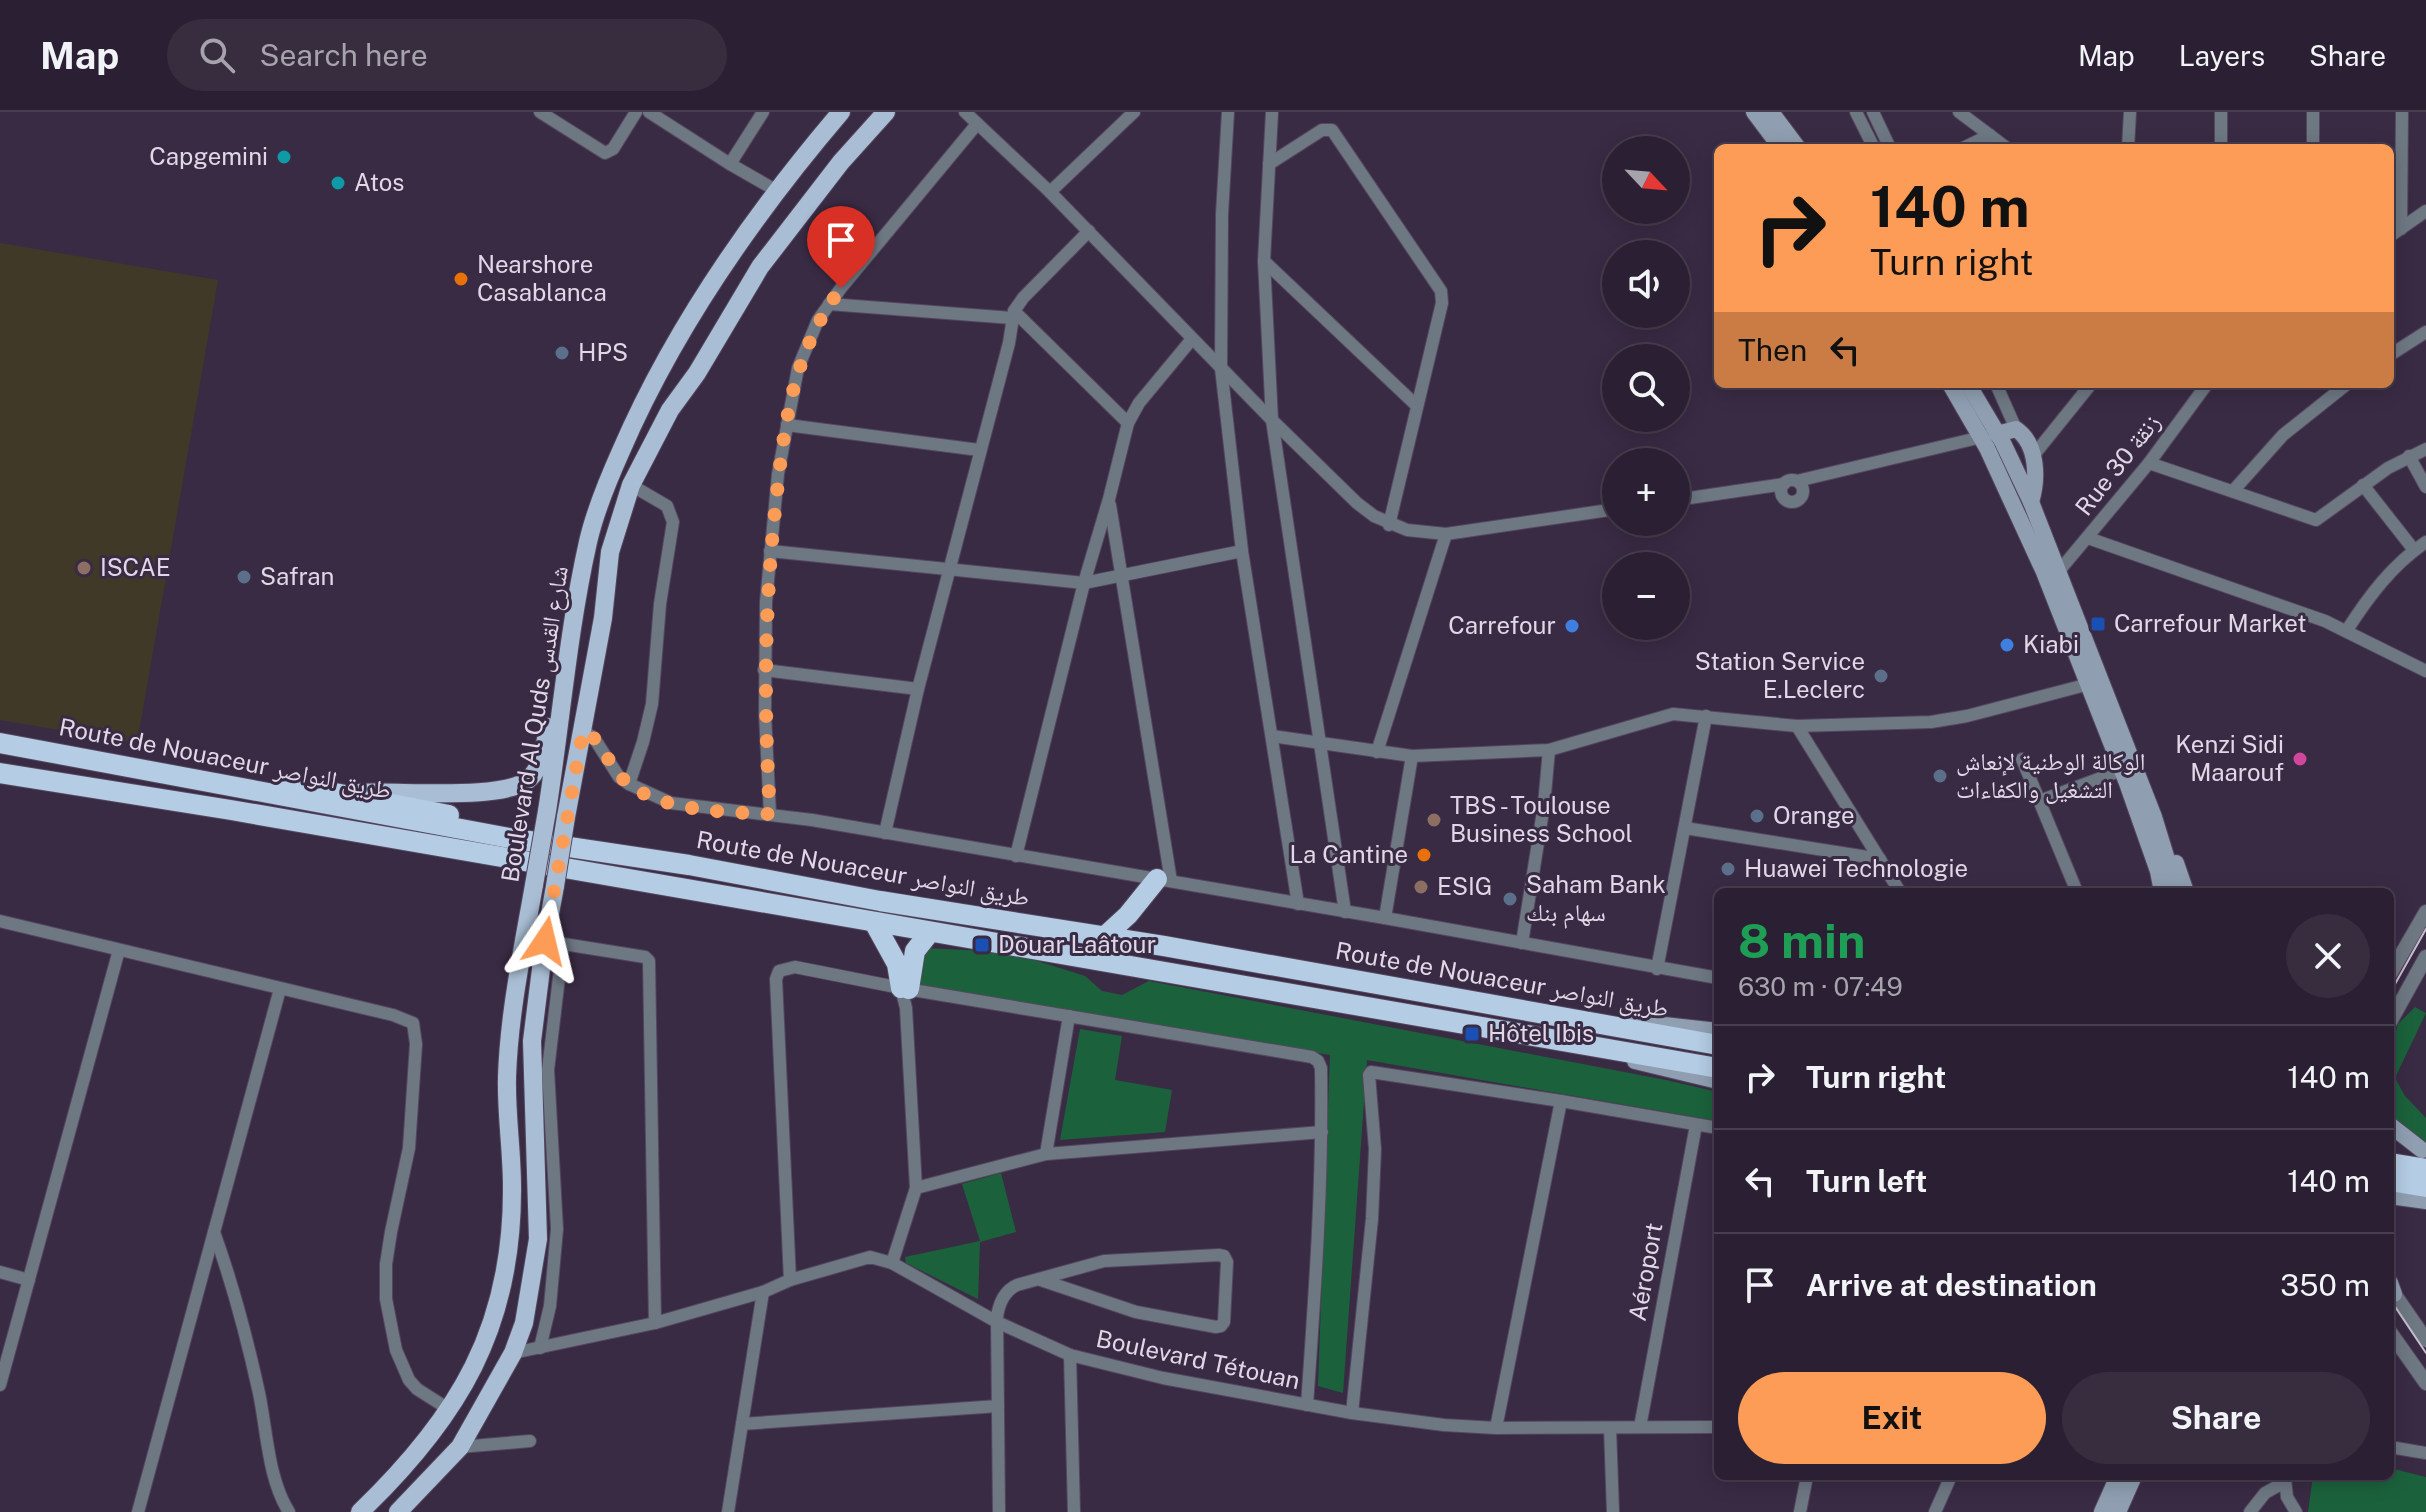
<!DOCTYPE html>
<meta charset="utf-8">
<style>
body{margin:0;font-family:"Public Sans","Noto Naskh Arabic",sans-serif;background:#372d3f;color:#f1f3f6;height:100vh;display:flex;flex-direction:column;font-size:30px;white-space:nowrap}
*{box-sizing:border-box;margin:0}
p{font-size:26px;color:#a6a3ac}
.icon{flex:none;width:44px;height:44px;fill:none;stroke:currentColor;stroke-width:2;stroke-linecap:round;stroke-linejoin:round}
.map{position:relative;flex:1;overflow:hidden}
.sheet{position:absolute;left:1714px;top:776px;width:680px;height:592px;display:flex;flex-direction:column;background:#2b2033;border-radius:12px;box-shadow:0 4px 20px #0003,0 0 0 2px #473e4e}
.sheet>*{flex:none}
.banner{position:absolute;left:1714px;top:32px;width:680px;height:244px;border-radius:12px;box-shadow:0 4px 20px #0003,0 0 0 2px #473e4e;background:#fd9c56;color:#111;overflow:hidden}
.needle{width:52px;rotate:116deg}
.tools{position:absolute;left:1602px;top:24px;display:grid;gap:16px}
.tools a{display:grid;place-items:center;width:88px;height:88px;border-radius:50%;background:#2b2033;box-shadow:0 4px 20px #0003,0 0 0 2px #473e4e;font-size:40px}
.pin{position:absolute;display:grid;place-items:center;width:68px;height:68px;color:#fff;margin:-82px -34px;border-radius:50% 50% 50% 0;rotate:-45deg;box-shadow:0 0 8px #0007}
.pin .icon{rotate:45deg}
.me{position:absolute;width:88px;margin:-44px;rotate:10deg;stroke-linejoin:round;filter:drop-shadow(0 0 6px #0008)}
.turn{display:flex;align-items:center;gap:28px;height:168px;padding:0 24px;font-size:36px}
.turn .icon{width:104px;height:104px;stroke-width:2.5}
.turn b{display:block;font-size:56px;line-height:68px}
.then{display:flex;align-items:center;height:76px;padding:0 24px;background:#0003;gap:16px;font-size:30px}
.round{display:grid;place-items:center;flex:none;width:84px;height:84px;border-radius:42px;background:#372d3f}
.headline{display:flex;align-items:center;justify-content:space-between;height:136px;padding:0 24px}
h1{font-size:48px;font-weight:700;line-height:60px;color:#1e9e55}
.button{display:flex;gap:16px;margin-top:auto;padding:16px 24px}
.button a{flex:1;height:92px;border-radius:48px;background:#fd9c56;color:#111;font-size:32px;font-weight:700;line-height:92px;text-align:center}
.button a+a{background:#372d3f;color:#f1f3f6}
ul{padding:0;list-style:none}
li{display:flex;align-items:center;gap:24px;height:104px;padding:0 24px;border-top:2px solid #473e4e}
li div{flex:1}
li b{display:block;font-size:30px}
li em{font-style:normal}
header{display:flex;align-items:center;gap:48px;box-sizing:border-box;height:112px;padding:0 40px;background:#2b2033;border-bottom:2px solid #473e4e}
header strong{font-size:38px}
nav{display:flex;gap:44px;margin-inline-start:auto;font-size:28px}
.search{width:560px;height:72px;background:#372d3f;display:flex;align-items:center;gap:20px;box-sizing:border-box;padding:0 28px;border-radius:44px;color:#a6a3ac;font-size:30px}
.map>svg:first-child{display:block}
.education{fill:#413928}
.green{fill:#1b623c}
.lines{fill:none;stroke-linecap:round;stroke-linejoin:round}
.minor-casing{stroke:#54475e;stroke-width:14}
.tertiary-casing{stroke:#54475e;stroke-width:16}
.secondary-casing{stroke:#54475e;stroke-width:18}
.primary-casing{stroke:#54475e;stroke-width:20}
.trunk-casing{stroke:#54475e;stroke-width:22}
.minor{stroke:#6e7883;stroke-width:12}
.tertiary{stroke:#6e7883;stroke-width:14}
.secondary{stroke:#8f9fb1;stroke-width:16}
.primary{stroke:#a9bed4;stroke-width:18}
.trunk{stroke:#b4cce4;stroke-width:20}
.tram{stroke:#c7bdcf;stroke-width:2}
.primary-bridge-casing{stroke:#54475e;stroke-width:20;stroke-linecap:butt}
.primary-bridge{stroke:#a9bed4;stroke-width:18}
.route{stroke:#fd9c56;stroke-width:14;stroke-dasharray:0 25.2}
.culture-dot{fill:#0f9aa8;stroke:#392b44;stroke-width:3}
.food-dot{fill:#e8710a;stroke:#392b44;stroke-width:3}
.service-dot{fill:#5c6f8a;stroke:#392b44;stroke-width:3}
.education-dot{fill:#8d6e63;stroke:#392b44;stroke-width:3}
.transit-dot{fill:#1a4fb4;stroke:#392b44;stroke-width:3}
.shop-dot{fill:#3f7fe0;stroke:#392b44;stroke-width:3}
.hotel-dot{fill:#d1479c;stroke:#392b44;stroke-width:3}
.labels{text-anchor:middle;stroke-width:6;stroke-linejoin:round;paint-order:stroke}
.poi-label{font-size:24px;fill:#e0d7e7;stroke:#392b44;text-anchor:start}
.street-label{font-size:24px;fill:#e0d7e7;stroke:#392b44}
</style>
<header>
<strong>Map</strong>
<div class="search"><svg class="icon" aria-label="search" viewBox="0 0 24 24"><circle cx="10" cy="10" r="6"/><path d="M15 15l6 6"/></svg>Search here</div>
<nav><a>Map</a><a>Layers</a><a>Share</a></nav>
</header>
<div class="map">
<svg width="2426" height="1400" viewBox="0 0 2426 1400">
<rect width="100%" height="100%" fill="#392b44"/>
<path class="education" d="M0,131L218,168L137,631L0,608Z"/>
<g class="green">
<path d="M924,836L1009,840L1085,864L1102,879L1122,883L1149,869L1666,968L1718,980V1009L1367,948L1343,1281L1318,1274L1330,943L917,872Z"/>
<path d="M2415,895L2426,901L2395,966L2405,984L2426,1006V1038L2390,1011V942L2398,912Z"/>
<path d="M1080,917L1122,924L1115,968L1172,978L1165,1020L1060,1028Z"/>
<path d="M1001,1061L1016,1120L980,1130L978,1187L906,1151L905,1145L980,1129L962,1072Z"/>
<path d="M2390,1356L2426,1365V1400H2308L2313,1364H2390Z"/>
</g>
<g class="lines">
<defs>
<g id="minor">
<path d="M540,0L605,41L613,37L636,0"/>
<path d="M649,0L730,52L777,79"/>
<path d="M965,0L1050,80L1272,308L1357,391L1374,404L1407,418L1446,422L1616,397"/>
<path d="M1228,0L1222,102L1221,256L1242,439L1298,792"/>
<path d="M1272,0L1264,149L1272,308L1345,800"/>
<path d="M1856,0L1874,36"/>
<path d="M1873,0L1890,36"/>
<path d="M1959,0L2007,36"/>
<path d="M1963,36L1990,23"/>
<path d="M2128,36L2130,0"/>
<path d="M2221,36V0"/>
<path d="M2313,36V0"/>
<path d="M730,52L763,0"/>
<path d="M1269,52L1322,18H1332L1441,179L1442,191L1389,413"/>
<path d="M1050,80L1134,0"/>
<path d="M2401,117L2402,0"/>
<path d="M2390,124L2426,99"/>
<path d="M1264,149L1417,294"/>
<path d="M829,192L1012,206"/>
<path d="M1014,199L1128,311"/>
<path d="M2390,243L2426,220"/>
<path d="M1996,272L2016,317"/>
<path d="M787,313L979,338"/>
<path d="M2033,344L2091,272"/>
<path d="M2409,344L2426,375"/>
<path d="M2149,351L2316,408L2388,356L2426,337"/>
<circle cx="1792" cy="379" r="11"/>
<path d="M1797,369L1986,324"/>
<path d="M2363,373L2414,438"/>
<path d="M2233,379L2283,323L2347,272"/>
<path d="M1676,388L1784,372"/>
<path d="M1110,393L1171,769"/>
<path d="M2088,426L2325,509L2426,559"/>
<path d="M770,439L1084,471L1242,439"/>
<path d="M2059,459L2149,351L2207,272"/>
<path d="M2347,518C2369,484 2392,453 2426,430"/>
<path d="M764,558L918,577"/>
<path d="M1797,614L1900,780"/>
<path d="M583,619L594,626L619,665L629,672L671,691L812,708L1385,806L1718,866"/>
<path d="M1272,624L1412,644L1549,638L1673,602L1797,614L1931,610L1967,604L2089,572"/>
<path d="M1377,640L1446,422"/>
<path d="M2022,647L2077,780"/>
<path d="M629,672L643,630L652,592L660,492L673,410L667,394L631,373"/>
<path d="M2039,689L2122,658"/>
<path d="M770,702L765,602L766,490L778,362L798,256L818,208L841,176L977,12"/>
<path d="M1685,716L1880,747"/>
<path d="M885,721L918,577L1009,231L1014,199L1023,186L1089,119"/>
<path d="M1016,744L1084,471L1109,387L1128,311L1139,291L1192,227"/>
<path d="M1385,806L1412,644"/>
<path d="M0,809L393,903L413,911L416,932L409,1036L391,1120L386,1152V1187L396,1238L409,1268L417,1277L450,1298"/>
<path d="M545,829L645,845L649,849L655,1211"/>
<path d="M1522,831L1544,693L1549,638"/>
<path d="M1657,857L1706,604"/>
<path d="M1046,1042L1069,904"/>
<path d="M916,1076L1046,1042L1322,1020"/>
<path d="M214,1120C233,1173 247,1226 259,1281C267,1319 268,1367 289,1400"/>
<path d="M892,1151L916,1076L906,896L901,876"/>
<path d="M0,1160L29,1168"/>
<path d="M790,1168L776,867L779,859L795,855L901,876L1312,945L1318,949L1321,956C1323,1069 1315,1180 1307,1293"/>
<path d="M540,1236L550,1194L557,1117L548,958L563,832"/>
<path d="M513,1241L655,1211L763,1180L790,1168L870,1145L892,1151L997,1210L1070,1243L1163,1266L1352,1301L1444,1313L1496,1316L1718,1315"/>
<path d="M1070,1243L1074,1400"/>
<path d="M0,1273L119,838"/>
<path d="M1352,1301L1372,1107L1375,1037L1369,963L1371,960L1561,989L1718,1016"/>
<path d="M742,1312L998,1294"/>
<path d="M1640,1315L1696,1013"/>
<path d="M1496,1316L1561,989"/>
<path d="M1610,1316L1613,1400"/>
<path d="M460,1335L530,1329"/>
<path d="M2390,1335L2426,1341"/>
<path d="M2285,1367L2287,1385L2296,1400"/>
<path d="M138,1400L280,877"/>
<path d="M728,1400L763,1180"/>
<path d="M999,1400L997,1205C999,1191 1004,1179 1017,1173L1104,1149L1219,1143L1224,1144L1227,1150L1224,1210L1221,1214L1216,1215L1136,1200L1038,1167"/>
<path d="M1800,1400L1807,1364"/>
<path d="M1935,1400L1951,1364"/>
<path d="M2250,1400L2265,1381L2283,1371"/>
</g>
<g id="tertiary">
<path d="M2390,862L2426,800"/>
<path d="M2390,910L2426,845"/>
<path d="M2390,1176L2426,1228"/>
<path d="M2390,1220L2426,1271"/>
</g>
<g id="secondary">
<path d="M1754,0L1781,36"/>
<path d="M1771,0L1798,36"/>
<path d="M1950,272L1987,336L2044,460L2127,671L2158,759L2162,780"/>
<path d="M1968,272L2003,331L2031,390L2154,705L2170,757L2173,780"/>
<path d="M1997,322L2016,317C2038,332 2038,367 2031,390"/>
<path d="M2176,751L2186,780"/>
<path d="M1628,909L1718,919"/>
<path d="M1635,949L1718,969"/>
<path d="M2390,1013L2422,1038"/>
<path d="M2390,1084L2426,1089"/>
<path d="M2390,1171L2394,1182"/>
<path d="M2102,1400L2118,1364"/>
<path d="M2118,1400L2134,1364"/>
</g>
<g id="primary">
<path d="M359,681C396,678 507,690 530,666C543,653 545,632 548,615"/>
<path d="M547,699C561,610 568,519 588,430C595,399 608,368 621,339C674,216 754,102 841,0"/>
<path d="M566,705L603,506L610,440L631,373L670,298L697,261L760,155L841,50L886,0"/>
<path d="M360,1400C459,1305 513,1215 512,1075C512,1038 506,1002 507,965C509,901 523,836 534,773"/>
<path d="M398,1400L460,1335L513,1241L524,1211L538,1127L532,929L543,841L555,774"/>
</g>
<g id="trunk">
<path d="M0,631L509,726L689,753L880,789L1164,834L1718,933"/>
<path d="M0,661L231,698L1718,956"/>
<path d="M288,672L449,703"/>
<path d="M875,812L897,852L901,876"/>
<path d="M1104,825L1128,803L1157,767"/>
<path d="M909,877L915,839L930,820"/>
<path d="M2390,1051L2426,1057"/>
<path d="M2390,1069L2426,1075"/>
</g>
</defs>
<use href="#minor" class="minor-casing"/>
<use href="#tertiary" class="tertiary-casing"/>
<use href="#secondary" class="secondary-casing"/>
<use href="#primary" class="primary-casing"/>
<use href="#trunk" class="trunk-casing"/>
<use href="#minor" class="minor"/>
<use href="#tertiary" class="tertiary"/>
<use href="#secondary" class="secondary"/>
<use href="#primary" class="primary"/>
<use href="#trunk" class="trunk"/>
<g class="tram">
<path d="M2390,881L2426,817"/>
<path d="M2390,1187L2426,1241"/>
</g>
<defs>
<g id="primary-bridge">
<path d="M534,773L547,699"/>
<path d="M555,774L566,705"/>
</g>
</defs>
<use href="#primary-bridge" class="primary-bridge-casing"/>
<use href="#primary-bridge" class="primary-bridge"/>
</g>
<g class="lines">
<path class="route" d="M545,829L583,619C603,627 607,652 622,666C655,700 726,700 770,702C764,598 764,503 775,399C784,316 790,245 841,176"/>
</g>
<g class="culture-dot">
<circle cx="284" cy="45" r="8"/>
<circle cx="338" cy="71" r="8"/>
</g>
<g class="food-dot">
<circle cx="461" cy="167" r="8"/>
<circle cx="1424" cy="743" r="8"/>
</g>
<g class="service-dot">
<circle cx="562" cy="241" r="8"/>
<circle cx="244" cy="465" r="8"/>
<circle cx="1881" cy="564" r="8"/>
<circle cx="1940" cy="664" r="8"/>
<circle cx="1757" cy="704" r="8"/>
<circle cx="1728" cy="757" r="8"/>
<circle cx="1510" cy="787" r="8"/>
</g>
<g class="education-dot">
<circle cx="84" cy="456" r="8"/>
<circle cx="1434" cy="708" r="8"/>
<circle cx="1421" cy="775" r="8"/>
</g>
<g class="transit-dot">
<rect x="2090" y="504" width="16" height="16" rx="4"/>
<rect x="974" y="825" width="16" height="16" rx="4"/>
<rect x="1464" y="914" width="16" height="16" rx="4"/>
</g>
<g class="shop-dot">
<circle cx="1572" cy="514" r="8"/>
<circle cx="2007" cy="533" r="8"/>
</g>
<circle class="hotel-dot" cx="2300" cy="647" r="8"/>
<g class="labels">
<g class="poi-label">
<text x="268" y="53" text-anchor="end">Capgemini</text>
<text x="354" y="79">Atos</text>
<text x="477" y="161">Nearshore<tspan x="477" dy="28">Casablanca</tspan></text>
<text x="578" y="249">HPS</text>
<text x="100" y="464">ISCAE</text>
<text x="260" y="473">Safran</text>
<text x="2114" y="520">Carrefour Market</text>
<text x="1556" y="522" text-anchor="end">Carrefour</text>
<text x="2023" y="541">Kiabi</text>
<text x="1865" y="558" text-anchor="end">Station Service<tspan x="1865" dy="28">E.Leclerc</tspan></text>
<text x="2284" y="641" text-anchor="end">Kenzi Sidi<tspan x="2284" dy="28">Maarouf</tspan></text>
<text x="1956" y="658">الوكالة الوطنية لإنعاش<tspan x="1956" dy="28">التشغيل والكفاءات</tspan></text>
<text x="1450" y="702">TBS - Toulouse<tspan x="1450" dy="28">Business School</tspan></text>
<text x="1773" y="712">Orange</text>
<text x="1408" y="751" text-anchor="end">La Cantine</text>
<text x="1744" y="765">Huawei Technologie</text>
<text x="1526" y="781">Saham Bank<tspan x="1526" dy="28">سهام بنك</tspan></text>
<text x="1437" y="783">ESIG</text>
<text x="998" y="841">Douar Laâtour</text>
<text x="1488" y="930">Hôtel Ibis</text>
</g>
<g class="street-label">
<text transform="translate(2118 353) rotate(-52)" y="8">Rue 30 زنقة</text>
<text transform="translate(535 612) rotate(-81)" y="8">Boulevard Al Quds شارع القدس</text>
<text transform="translate(225 647) rotate(11)" y="8">Route de Nouaceur طريق النواصر</text>
<text transform="translate(863 757) rotate(10)" y="8">Route de Nouaceur طريق النواصر</text>
<text transform="translate(1502 868) rotate(10)" y="8">Route de Nouaceur طريق النواصر</text>
<text transform="translate(1646 1160) rotate(-80)" y="8">Aéroport</text>
<text transform="translate(1198 1248) rotate(12)" y="8">Boulevard Tétouan</text>
</g>
</g>
</svg>
<div class="tools">
<a><svg class="needle" viewBox="-14 -14 28 28"><path d="M0-13l5 13h-10z" fill="#e53935"/><path d="M0 13l5-13h-10z" fill="#a6a3ac"/></svg></a>
<a><svg class="icon" aria-label="sound" viewBox="0 0 24 24"><path d="M4 9h4l5-4v14l-5-4H4zM17 9q2 3 0 6"/></svg></a>
<a><svg class="icon" aria-label="search" viewBox="0 0 24 24"><circle cx="10" cy="10" r="6"/><path d="M15 15l6 6"/></svg></a>
<a>+</a>
<a>−</a>
</div>
<div class="pin" style="left:841px;top:176px;background:#d93025"><svg class="icon" aria-label="arrive" viewBox="0 0 24 24"><path d="M6 21V4h12l-3 4 3 4H6"/></svg></div>
<svg class="me" style="left:545px;top:829px" viewBox="-20 -20 40 40"><path d="M0-17L14 15 0 8-14 15z" fill="#fd9c56" stroke="#fff" stroke-width="4"/></svg>
<div class="banner">
<div class="turn"><svg class="icon" aria-label="right" viewBox="0 0 24 24"><path d="M7 20v-9h11M14 6l5 5-5 5"/></svg><div><b>140 m</b>Turn right</div></div>
<div class="then">Then<svg class="icon" aria-label="left" viewBox="0 0 24 24"><path d="M17 20v-9H6M10 6l-5 5 5 5"/></svg></div>
</div>
<section class="sheet">
<div class="headline"><div><h1>8 min</h1><p>630 m · 07:49</p></div><a class="round"><svg class="icon" aria-label="close" viewBox="0 0 24 24"><path d="M6 6l12 12M18 6L6 18"/></svg></a></div>
<ul>
<li><svg class="icon" aria-label="right" viewBox="0 0 24 24"><path d="M7 20v-9h11M14 6l5 5-5 5"/></svg><div><b>Turn right</b></div><em>140 m</em></li>
<li><svg class="icon" aria-label="left" viewBox="0 0 24 24"><path d="M17 20v-9H6M10 6l-5 5 5 5"/></svg><div><b>Turn left</b></div><em>140 m</em></li>
<li><svg class="icon" aria-label="arrive" viewBox="0 0 24 24"><path d="M6 21V4h12l-3 4 3 4H6"/></svg><div><b>Arrive at destination</b></div><em>350 m</em></li>
</ul>
<div class="button"><a>Exit</a><a>Share</a></div>
</section>
</div>
